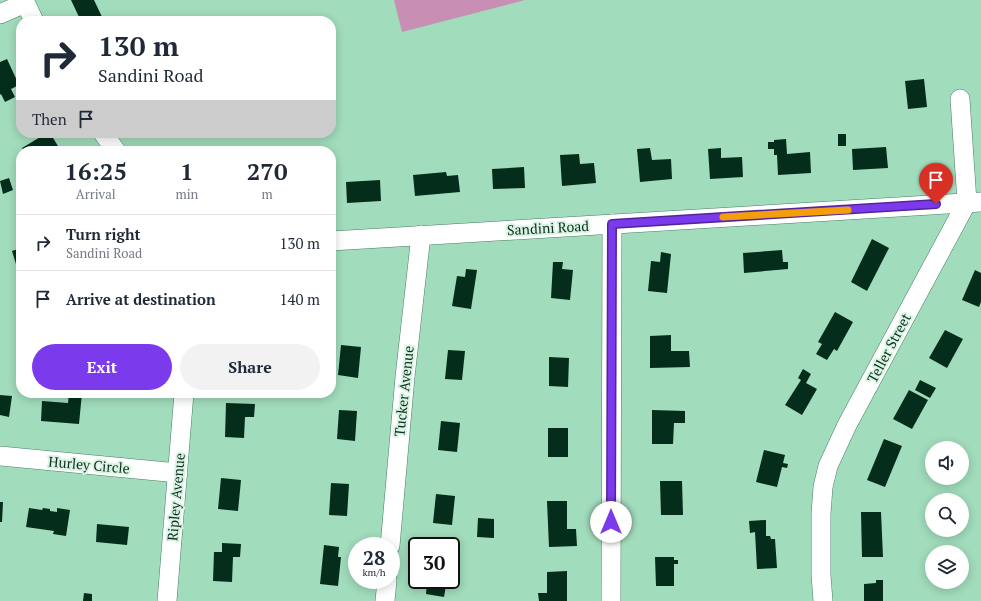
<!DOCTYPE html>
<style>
body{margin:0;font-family:"PT Serif",serif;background:#f2f2f3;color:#1f2937;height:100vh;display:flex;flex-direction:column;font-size:15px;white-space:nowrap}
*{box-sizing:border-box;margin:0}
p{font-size:13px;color:#747a83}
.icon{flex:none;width:22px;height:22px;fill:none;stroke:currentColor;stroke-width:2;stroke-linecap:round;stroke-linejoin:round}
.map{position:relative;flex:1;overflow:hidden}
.details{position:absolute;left:16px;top:146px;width:320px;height:252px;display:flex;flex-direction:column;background:#fff;border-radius:16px;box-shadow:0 2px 10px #0003}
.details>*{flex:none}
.hud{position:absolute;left:16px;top:16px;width:320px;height:122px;border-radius:16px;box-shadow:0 2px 10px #0003;background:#fff;color:#1f2937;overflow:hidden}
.controls{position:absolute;left:925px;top:441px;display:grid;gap:8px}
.controls a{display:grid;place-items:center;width:44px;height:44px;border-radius:50%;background:#fff;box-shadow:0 2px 10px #0003;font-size:20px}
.speed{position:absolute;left:348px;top:537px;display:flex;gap:8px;font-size:20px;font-weight:700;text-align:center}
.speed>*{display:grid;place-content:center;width:52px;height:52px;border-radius:50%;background:#fff;box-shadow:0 2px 10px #0003;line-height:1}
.speed small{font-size:10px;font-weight:400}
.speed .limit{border:2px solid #111;border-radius:6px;background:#fff;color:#111}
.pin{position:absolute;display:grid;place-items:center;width:34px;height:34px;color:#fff;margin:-41px -17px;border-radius:50% 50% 50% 0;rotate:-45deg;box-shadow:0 0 4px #0007}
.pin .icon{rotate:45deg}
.me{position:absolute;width:44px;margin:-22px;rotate:0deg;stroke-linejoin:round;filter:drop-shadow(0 0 3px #0008)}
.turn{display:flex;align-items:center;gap:14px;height:84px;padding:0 16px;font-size:18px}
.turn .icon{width:52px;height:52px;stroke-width:2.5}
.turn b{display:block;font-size:28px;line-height:34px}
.then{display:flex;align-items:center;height:38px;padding:0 16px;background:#0003;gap:8px;font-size:15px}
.eta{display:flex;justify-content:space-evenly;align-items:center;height:68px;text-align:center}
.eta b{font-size:24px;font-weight:700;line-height:28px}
.primary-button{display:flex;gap:8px;margin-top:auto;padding:8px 16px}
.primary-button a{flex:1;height:46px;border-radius:24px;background:#7c3aed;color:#fff;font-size:16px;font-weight:700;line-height:46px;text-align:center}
.primary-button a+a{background:#f2f2f3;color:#1f2937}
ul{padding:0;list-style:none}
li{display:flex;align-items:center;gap:12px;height:56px;padding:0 16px;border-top:1px solid #e0e1e3}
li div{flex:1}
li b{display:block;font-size:15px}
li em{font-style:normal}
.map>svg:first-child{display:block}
.green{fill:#c98eb4}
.building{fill:#042d1c}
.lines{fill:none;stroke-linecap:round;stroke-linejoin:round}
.minor-casing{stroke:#477e62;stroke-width:20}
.minor{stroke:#fff;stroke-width:19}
.route-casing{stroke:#51269a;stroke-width:10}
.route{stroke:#7c3aed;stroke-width:7}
.slow{stroke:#f59e0b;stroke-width:7}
.labels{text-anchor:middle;stroke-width:4;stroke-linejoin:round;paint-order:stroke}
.street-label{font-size:14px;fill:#142c20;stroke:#d8f5e4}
</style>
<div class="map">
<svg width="981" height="601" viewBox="0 0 981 601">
<rect width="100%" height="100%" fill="#a1dcbc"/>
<path class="green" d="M394,0H525L402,32Z"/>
<g class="building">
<path d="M71,0H94L103,19L98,21H84L81,16L79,17Z"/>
<path d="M7,59L19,85L11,89L15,97L5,102L1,94L0,95V62Z"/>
<path d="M924,79L927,107L908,109L905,81Z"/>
<path d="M47,133H50L61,151H24L22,148Z"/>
<rect x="838" y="134" width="8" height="12"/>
<path d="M786,139L787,154L810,152L811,173L778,175L777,155H774V149H768V142H774V140Z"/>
<path d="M886,147L888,168L853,170L852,149Z"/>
<path d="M650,148L652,160L671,159L672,179L640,182L637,149Z"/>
<path d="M721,148V158L742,157L743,177L710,179L708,149Z"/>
<path d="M579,154L580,164L594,163L596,183L562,186L560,155Z"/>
<path d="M524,167L525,188L493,189L492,169Z"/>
<path d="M446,172L447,176L458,175L460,192L415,196L413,175Z"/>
<path d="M9,178L13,190L3,194L0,181Z"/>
<path d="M380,180L381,201L347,203L346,182Z"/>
<path d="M872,239L889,248L867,291L851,282Z"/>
<path d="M21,248V262L16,264L12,251Z"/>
<path d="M782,250L783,262H788V269L744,273L743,253Z"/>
<path d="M661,252L671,254L667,293L648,291L651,261L660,262Z"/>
<path d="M553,262H563L562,269L573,270L570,300L551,298Z"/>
<path d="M466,269L477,270L471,309L452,306L457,276L465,277Z"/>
<path d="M975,270L981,273V302L979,307L962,300Z"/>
<path d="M835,312L853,322L837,351L834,349L827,360L816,354L822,344L818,342Z"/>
<path d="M945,330L963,339L947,368L929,358Z"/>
<path d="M671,335V351H689L690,367L650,368V336Z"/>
<path d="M341,345L361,347L358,378L338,375Z"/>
<path d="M448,350L465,351L462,380L445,379Z"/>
<path d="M549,357L569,358L568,387L549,386Z"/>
<path d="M803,369L811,374L806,383L817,389L802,415L785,405L801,380L798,378Z"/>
<path d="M920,380L936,388L930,398L915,390Z"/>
<path d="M909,390L928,400L912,429L893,419Z"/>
<path d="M69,393H82L79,424L41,421L42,401L68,403Z"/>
<path d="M123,393H142V398L122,397Z"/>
<path d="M0,395L12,396L9,417L0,415Z"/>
<path d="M226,403L255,404L254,417H245L244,438L225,437Z"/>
<path d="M339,410L357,411L355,441L337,439Z"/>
<path d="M652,410L685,411V423H674L673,444H652Z"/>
<path d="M441,421L460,423L457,452L438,450Z"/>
<rect x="548" y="428" width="20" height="29"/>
<path d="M884,439L902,446L885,487L867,480Z"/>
<path d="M764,450L785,455L783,463L788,464L787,468L782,467L777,487L756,482Z"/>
<path d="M221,478L241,480L238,511L218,509Z"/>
<path d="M660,481H682L683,515H661Z"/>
<path d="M331,483L349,484L347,516L329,515Z"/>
<path d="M436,494L455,496L452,525L433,523Z"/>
<path d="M547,501H567V529H576L577,546L549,547Z"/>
<path d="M0,502H3L2,522H0Z"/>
<path d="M29,508L42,510L43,508L50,509V511L57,512V508L70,510L66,536L53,534L54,531L26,527Z"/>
<path d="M861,512H881L883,557H862Z"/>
<path d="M478,518L494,519V538L477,537Z"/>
<path d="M766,520V536H770L771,539H775L777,568L757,569L755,532L750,533L749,521Z"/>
<path d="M97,524L129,527L127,545L96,542Z"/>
<path d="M222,543L241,544L240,557H233L232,582L213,581L214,552H222Z"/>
<path d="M324,545L339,547L338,557H341L338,586L320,584Z"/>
<path d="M655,557H674V560H678V564H674V586H656Z"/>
<path d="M567,571V601H539L538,593H547V572Z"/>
<path d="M423,580H447L444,597L426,594L427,583L422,582Z"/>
<path d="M876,580H883V601H864V584L876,583Z"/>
<path d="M84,593L92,594V601H83Z"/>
</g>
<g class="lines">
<defs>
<g id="minor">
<path d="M24,0L34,21"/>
<path d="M0,14L25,3"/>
<path d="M103,133L116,151"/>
<path d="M331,241L981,202"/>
<path d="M0,456L178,473"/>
<path d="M390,546L405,377L421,235"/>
<path d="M167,601L184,393"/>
<path d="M385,601L387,580"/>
<path d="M611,601L612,224"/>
<path d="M823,601L821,575V514L823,487L828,466L847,425L967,202L960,99"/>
</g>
</defs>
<use href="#minor" class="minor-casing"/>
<use href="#minor" class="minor"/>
</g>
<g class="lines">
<defs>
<path id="route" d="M611,522L612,224L936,204"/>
</defs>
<use href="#route" class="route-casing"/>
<use href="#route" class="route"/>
<path class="slow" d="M723,217L848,210"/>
</g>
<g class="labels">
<g class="street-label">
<text transform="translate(548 228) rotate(-3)" y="5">Sandini Road</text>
<text transform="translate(889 348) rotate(-62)" y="5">Teller Street</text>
<text transform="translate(404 391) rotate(-84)" y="5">Tucker Avenue</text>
<text transform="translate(89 465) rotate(5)" y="5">Hurley Circle</text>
<text transform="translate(176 497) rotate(-85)" y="5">Ripley Avenue</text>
</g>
</g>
</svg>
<div class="controls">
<a><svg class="icon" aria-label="sound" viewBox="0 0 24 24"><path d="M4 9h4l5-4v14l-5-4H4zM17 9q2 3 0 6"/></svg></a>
<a><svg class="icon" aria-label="search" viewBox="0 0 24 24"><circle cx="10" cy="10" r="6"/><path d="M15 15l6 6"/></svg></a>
<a><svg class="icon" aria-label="layers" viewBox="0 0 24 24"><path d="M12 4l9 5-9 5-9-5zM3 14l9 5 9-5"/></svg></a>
</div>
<div class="speed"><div>28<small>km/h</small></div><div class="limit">30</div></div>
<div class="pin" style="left:936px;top:204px;background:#d93025"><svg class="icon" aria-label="arrive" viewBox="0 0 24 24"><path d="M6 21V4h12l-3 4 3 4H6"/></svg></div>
<svg class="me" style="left:611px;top:522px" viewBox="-20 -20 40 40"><circle r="19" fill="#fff"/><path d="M0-13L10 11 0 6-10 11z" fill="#7c3aed"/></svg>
<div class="hud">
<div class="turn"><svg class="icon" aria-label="right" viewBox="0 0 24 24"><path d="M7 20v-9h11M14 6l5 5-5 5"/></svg><div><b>130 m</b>Sandini Road</div></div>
<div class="then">Then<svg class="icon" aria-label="arrive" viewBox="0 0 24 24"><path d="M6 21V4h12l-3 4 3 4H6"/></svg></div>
</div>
<section class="details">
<div class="eta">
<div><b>16:25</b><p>Arrival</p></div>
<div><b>1</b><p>min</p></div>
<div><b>270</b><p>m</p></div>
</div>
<ul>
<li><svg class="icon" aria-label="right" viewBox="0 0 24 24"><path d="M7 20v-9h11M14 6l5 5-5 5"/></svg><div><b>Turn right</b><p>Sandini Road</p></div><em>130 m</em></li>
<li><svg class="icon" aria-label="arrive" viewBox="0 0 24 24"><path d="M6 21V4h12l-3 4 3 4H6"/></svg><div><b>Arrive at destination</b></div><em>140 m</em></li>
</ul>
<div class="primary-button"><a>Exit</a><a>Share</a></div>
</section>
</div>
